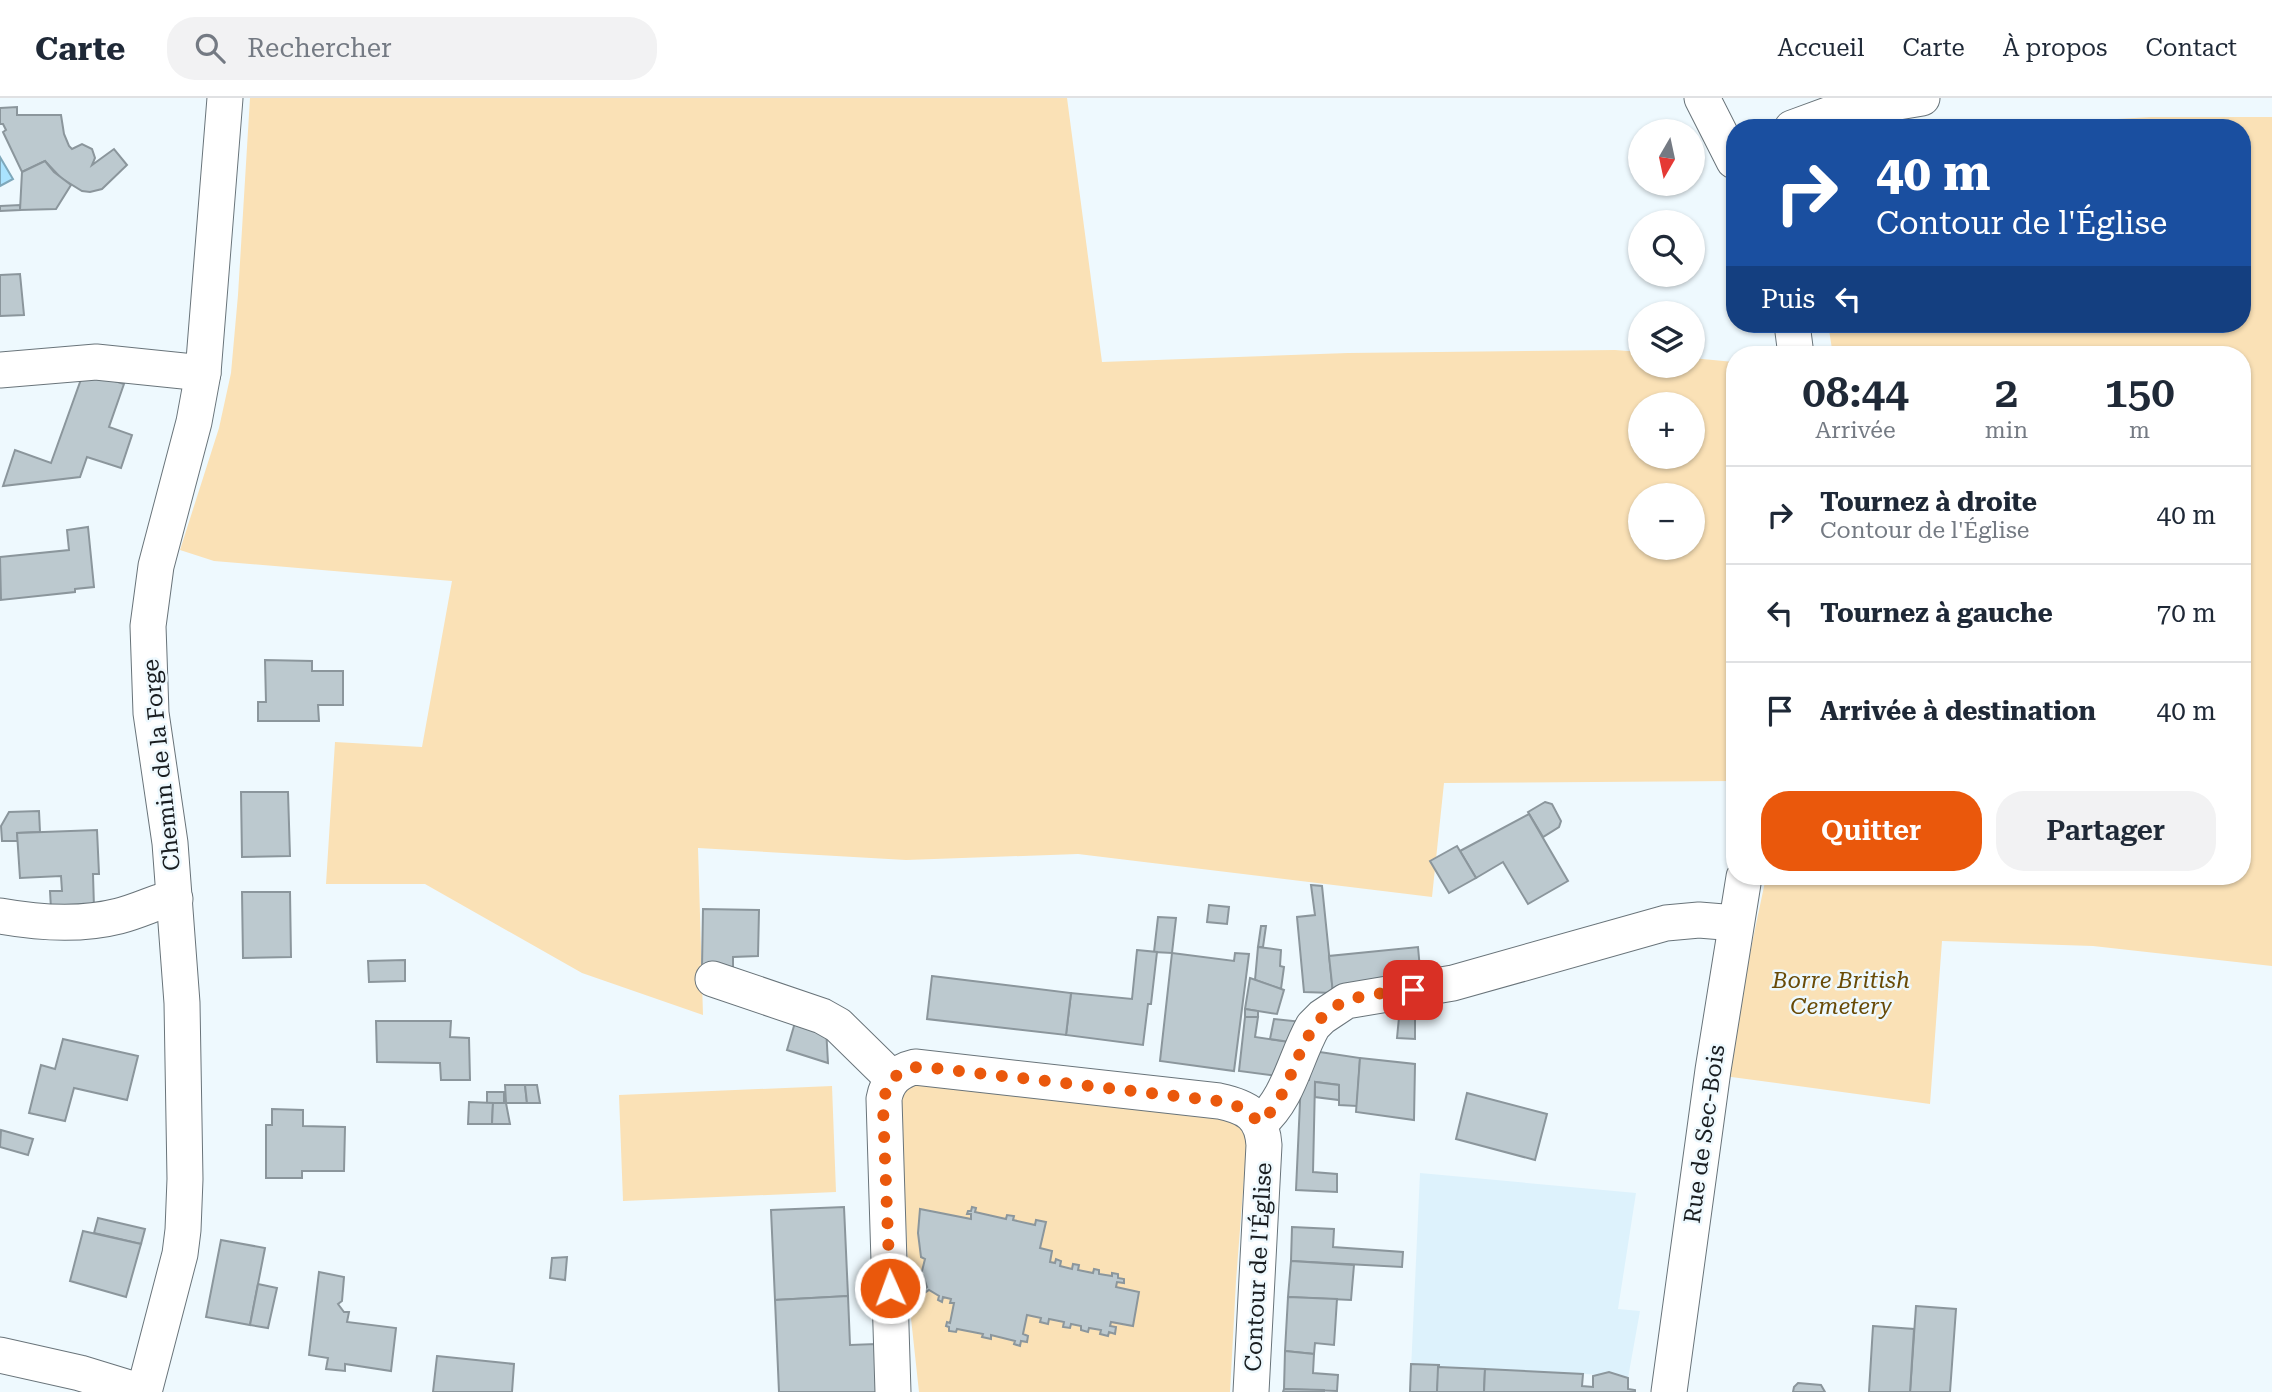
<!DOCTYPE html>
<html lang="fr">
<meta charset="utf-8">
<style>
body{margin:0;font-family:"Roboto Serif",serif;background:#f2f2f3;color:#1f2937;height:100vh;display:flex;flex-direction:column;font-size:26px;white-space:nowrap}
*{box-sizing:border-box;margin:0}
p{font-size:23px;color:#747a83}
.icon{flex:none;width:38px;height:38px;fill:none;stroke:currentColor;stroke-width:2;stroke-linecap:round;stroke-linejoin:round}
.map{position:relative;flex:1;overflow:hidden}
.sheet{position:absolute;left:1726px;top:248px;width:525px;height:539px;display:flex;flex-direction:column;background:#fff;border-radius:28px;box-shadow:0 2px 5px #0004}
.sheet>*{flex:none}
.hud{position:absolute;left:1726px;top:21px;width:525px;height:214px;border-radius:28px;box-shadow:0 2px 5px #0004;background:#1a4fa0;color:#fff;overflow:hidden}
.needle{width:46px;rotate:189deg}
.tools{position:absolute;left:1628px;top:21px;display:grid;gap:14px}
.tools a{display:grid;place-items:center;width:77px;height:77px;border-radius:50%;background:#fff;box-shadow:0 2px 5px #0004;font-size:35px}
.pin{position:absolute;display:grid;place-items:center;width:60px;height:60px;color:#fff;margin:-30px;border-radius:14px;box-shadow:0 4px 10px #0006}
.me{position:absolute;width:77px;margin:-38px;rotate:358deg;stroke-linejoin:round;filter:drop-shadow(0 0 5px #0008)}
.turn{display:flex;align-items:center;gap:24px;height:147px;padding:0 35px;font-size:32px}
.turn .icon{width:91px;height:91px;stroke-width:2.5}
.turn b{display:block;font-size:49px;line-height:60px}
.then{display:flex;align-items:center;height:66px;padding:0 35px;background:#0003;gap:14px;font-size:26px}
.eta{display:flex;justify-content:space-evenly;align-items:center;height:119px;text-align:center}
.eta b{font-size:42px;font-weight:600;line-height:49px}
.button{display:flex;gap:14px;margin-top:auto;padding:14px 35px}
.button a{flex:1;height:80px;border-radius:28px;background:#ea580c;color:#fff;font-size:28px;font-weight:600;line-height:80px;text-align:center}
.button a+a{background:#f2f2f3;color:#1f2937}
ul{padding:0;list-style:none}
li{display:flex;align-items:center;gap:21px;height:98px;padding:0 35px;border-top:2px solid #e0e1e3}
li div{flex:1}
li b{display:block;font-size:26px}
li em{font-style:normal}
header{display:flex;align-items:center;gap:42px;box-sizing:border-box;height:98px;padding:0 35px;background:#fff;border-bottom:2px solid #e0e1e3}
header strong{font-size:33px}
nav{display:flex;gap:38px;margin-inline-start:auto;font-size:24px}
.search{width:490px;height:63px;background:#f2f2f3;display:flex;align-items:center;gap:18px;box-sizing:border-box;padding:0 24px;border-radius:28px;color:#747a83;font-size:26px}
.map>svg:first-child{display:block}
.built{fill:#ddf2fc}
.green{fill:#fae1b6;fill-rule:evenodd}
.water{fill:#aae3fe;stroke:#7ea8bb;stroke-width:2}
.building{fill:#bcc9cf;stroke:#8b969c;stroke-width:2}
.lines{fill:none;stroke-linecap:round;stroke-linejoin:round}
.minor-casing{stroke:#69747a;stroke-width:37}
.minor{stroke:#fff;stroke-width:35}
.route{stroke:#ea580c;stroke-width:12;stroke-dasharray:0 21.6}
.labels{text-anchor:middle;stroke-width:5;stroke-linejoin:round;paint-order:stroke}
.street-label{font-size:23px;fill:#191d20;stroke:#eef9fe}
.park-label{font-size:23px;font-style:italic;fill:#694a06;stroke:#eef9fe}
</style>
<header>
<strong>Carte</strong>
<div class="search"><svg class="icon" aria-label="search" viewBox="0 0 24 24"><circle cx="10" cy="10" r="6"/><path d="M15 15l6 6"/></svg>Rechercher</div>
<nav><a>Accueil</a><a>Carte</a><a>À propos</a><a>Contact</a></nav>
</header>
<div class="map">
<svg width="2272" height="1294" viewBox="0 0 2272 1294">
<rect width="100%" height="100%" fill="#eef9fe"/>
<path class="built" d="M1420,1075L1636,1095L1618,1211L1640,1213L1628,1280L1576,1275L1410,1294Z"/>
<g class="green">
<path d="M250,0H1067L1102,264L1348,255L1615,252L1640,254V268H1692V260L1734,264V683L1444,685L1432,799L1078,756L906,762L698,750L703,917L582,875L425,786H326L335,644L422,649L452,483L214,463L180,452L219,330L231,275L238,197ZM1640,306H1692V359H1640ZM1640,397H1692V450H1640Z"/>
<path d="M2151,19H2272V868L2093,848L1942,843L1930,1006L1724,978L1766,779H2242V257H1833L1828,226H2242V30H1961Z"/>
<path d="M919,985L1231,1018L1242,1028L1247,1041L1236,1183L1230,1294H919L910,1211L900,998L906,991Z"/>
<path d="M832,988L836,1094L623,1103L619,997Z"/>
</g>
<path class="water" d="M0,59L13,81L0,88Z"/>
<g class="building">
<path d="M17,9V17H61L64,36L69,48L72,51L82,46L92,51L95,60L92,67L114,51L127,67L102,91L90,94L82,93L61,80L45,63L22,74L3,34L6,32L3,26H0V10Z"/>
<path d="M45,63L54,74L71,87L56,111L20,112L22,74Z"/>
<path d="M20,107V112L0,113V108Z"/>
<path d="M20,176L24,217L0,218V177Z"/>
<path d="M84,273L124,286L109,329L132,337L121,370L87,359L80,379L3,388L15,352L51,365Z"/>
<path d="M88,429L94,489L75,491V494L1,502L0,459L69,452L67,432Z"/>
<path d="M265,562L312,563V573H343V607H318L319,623H258V604H266Z"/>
<path d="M241,694H288L290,758L242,759Z"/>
<path d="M1545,704L1552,706L1561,723L1559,729L1543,739L1528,714Z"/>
<path d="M39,713L40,734L17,735L18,743H2L1,728L9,714Z"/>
<path d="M1529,716L1568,783L1528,806L1503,764L1476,780L1460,753Z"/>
<path d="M97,732L99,776H93L94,810L51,811L50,793H62L61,778L20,780L17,735Z"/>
<path d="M1457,748L1476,780L1449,795L1430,763Z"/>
<path d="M1311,787L1322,788L1333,895L1304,894L1297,819L1315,817Z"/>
<path d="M242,794H290L291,859L243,860Z"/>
<path d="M1209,807L1229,809L1227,826L1207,824Z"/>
<path d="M703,811L759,812L758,858L733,859V878L702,869Z"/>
<path d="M1158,819L1176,820L1172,855L1154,854Z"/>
<path d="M1261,828H1266L1263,849H1258Z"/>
<path d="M1258,849L1281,852L1280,868L1284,869L1281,891L1255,882Z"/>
<path d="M1418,849L1421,882L1333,895L1329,858Z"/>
<path d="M1137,852L1157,854L1151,906H1148L1143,947L1066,937L1071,895L1132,901Z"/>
<path d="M1172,855L1234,863L1235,855L1249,856L1234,973L1160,963Z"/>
<path d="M405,862V883L369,884L368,863Z"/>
<path d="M932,878L1071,895L1066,937L927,921Z"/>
<path d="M1250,880L1284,892L1277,916L1245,911Z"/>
<path d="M1400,909L1415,911V941L1397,940Z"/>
<path d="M1245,911L1258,913V919H1245Z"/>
<path d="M1245,919H1258L1255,939L1296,945L1285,979L1239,973Z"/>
<path d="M796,921L826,930L828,965L787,952Z"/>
<path d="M1274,921L1303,924L1296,945L1270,941Z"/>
<path d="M376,923H451L450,939L469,940L470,982H441L440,965L377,964Z"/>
<path d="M63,941L138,958L127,1002L74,990L65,1023L29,1015L41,967L55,971Z"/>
<path d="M1313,953L1360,960L1357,1008L1339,1007V987L1315,984L1313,1074L1337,1076V1094L1296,1092L1301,982H1309Z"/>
<path d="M1360,960L1415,966L1414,1022L1356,1014Z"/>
<path d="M1315,984L1339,987V1002L1315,999Z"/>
<path d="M505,987H525L527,1005H506Z"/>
<path d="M525,987H537L540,1005H527Z"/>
<rect x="487" y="994" width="17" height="11"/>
<path d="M1467,995L1547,1016L1535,1062L1456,1041Z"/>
<path d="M469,1004L493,1005L492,1026H468Z"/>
<path d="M493,1005H506L510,1026H492Z"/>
<path d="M272,1011L303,1012V1028L345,1029L344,1073H302V1080H266V1027H272Z"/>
<path d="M1,1032L33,1041L28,1057L0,1049Z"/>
<path d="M844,1109L848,1198L775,1202L771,1112Z"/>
<path d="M972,1109L976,1110L975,1114L1006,1121L1007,1117L1014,1118L1013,1122L1035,1127L1036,1122L1046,1124L1040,1150L1052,1153L1050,1164L1055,1165L1056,1161L1061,1163L1060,1168L1072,1171L1073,1166L1079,1167L1078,1172L1093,1175L1094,1171L1099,1172V1176L1112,1178V1175L1118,1176V1180L1124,1181V1185L1117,1184L1116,1189L1139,1194L1133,1228L1111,1224L1110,1228L1116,1229L1115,1236L1109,1234L1108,1238L1100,1236L1101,1232L1089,1230L1088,1234L1081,1232V1228L1071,1226L1070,1230L1063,1229L1064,1224L1049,1221L1048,1226L1040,1224L1041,1220L1027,1217L1023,1236L1028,1238L1027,1244L1021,1243L1020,1248L1014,1246L1015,1243L991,1237V1241L982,1239L983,1236L957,1231L956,1234L949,1233V1229L946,1228L947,1224L950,1225L954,1205H950L951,1201L943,1199L942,1204L938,1202L939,1198L929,1192L926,1194L924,1191L927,1189L923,1177H919L918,1173H922L925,1161L921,1159L918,1135L920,1111L971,1121V1116H967L968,1113H971Z"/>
<path d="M98,1120L145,1131L141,1146L94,1135Z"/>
<path d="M1292,1129L1334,1131L1333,1149L1403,1154L1402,1169L1291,1163Z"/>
<path d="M83,1133L141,1146L126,1199L70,1183Z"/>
<path d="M221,1142L265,1150L250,1227L206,1219Z"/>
<path d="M567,1159L565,1182L550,1180L552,1160Z"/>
<path d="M1291,1163L1354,1167L1351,1202L1288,1199Z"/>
<path d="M319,1174L344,1179L342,1203L338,1206L344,1214H349L347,1224L396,1230L391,1273L345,1266V1273L326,1271L328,1260L309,1257Z"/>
<path d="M258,1186L277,1190L268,1230L250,1227Z"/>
<path d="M848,1198L850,1247L876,1246L878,1294H779L775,1202Z"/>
<path d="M1288,1199L1337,1201L1334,1247L1315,1245L1314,1256L1285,1253Z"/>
<path d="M1916,1208L1956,1211L1950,1294H1910Z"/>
<path d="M1873,1228L1914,1231L1910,1294H1869Z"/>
<path d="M1285,1253L1314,1256L1313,1275L1338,1277L1337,1293L1284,1291Z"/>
<path d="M437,1258L514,1266L512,1294H433Z"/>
<path d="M1411,1266L1439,1267L1437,1294H1410Z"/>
<path d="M1438,1269L1485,1271L1484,1294H1437Z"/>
<path d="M1485,1271L1583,1276L1582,1288L1593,1289V1278L1609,1274L1628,1280V1291L1635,1292V1294H1484Z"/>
<path d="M1798,1285L1821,1287L1825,1294H1793L1794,1289Z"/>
<path d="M1284,1291L1324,1292V1294H1283Z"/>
</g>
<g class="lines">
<defs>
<g id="minor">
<path d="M1702,0L1734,63"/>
<path d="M1792,30L1833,15L1922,0"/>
<path d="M1792,226L1796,257"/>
<path d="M0,272L96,264L203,275"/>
<path d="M0,818C39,825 80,828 119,818C135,814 150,807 165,802L175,801"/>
<path d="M713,881L822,918L838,927L892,980"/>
<path d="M1260,1025C1289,1000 1295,960 1313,928L1322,919L1346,903L1453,885L1666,825L1699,822L1736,825"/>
<path d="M0,1257L80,1275L142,1294"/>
<path d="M144,1294L180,1156L183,1132L185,1081L182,905L170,745L151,615L148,528L156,468L194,324L203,275L225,0"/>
<path d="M893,1294L884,1001C887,983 898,973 915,969L1219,1003C1247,1009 1262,1017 1264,1047L1251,1294"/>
<path d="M1669,1294L1713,972L1744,779"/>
</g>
</defs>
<use href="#minor" class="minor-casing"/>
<use href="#minor" class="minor"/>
</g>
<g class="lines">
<path class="route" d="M890,1190L883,1009C885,984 898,968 925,969L1219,1003L1243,1010L1260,1025C1299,991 1294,926 1344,904C1364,895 1392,895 1413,892"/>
</g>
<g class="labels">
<g class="street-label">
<text transform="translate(161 667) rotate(-96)" y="8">Chemin de la Forge</text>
<text transform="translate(1704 1036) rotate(-82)" y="8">Rue de Sec-Bois</text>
<text transform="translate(1258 1169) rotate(-87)" y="8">Contour de l'Église</text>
</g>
<g class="park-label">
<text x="1841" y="890">Borre British<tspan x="1841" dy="26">Cemetery</tspan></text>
</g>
</g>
</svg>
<div class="tools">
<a><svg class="needle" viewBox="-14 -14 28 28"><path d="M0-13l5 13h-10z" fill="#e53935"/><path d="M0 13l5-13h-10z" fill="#747a83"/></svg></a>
<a><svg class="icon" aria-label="search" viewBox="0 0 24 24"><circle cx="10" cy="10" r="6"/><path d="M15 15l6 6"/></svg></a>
<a><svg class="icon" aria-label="layers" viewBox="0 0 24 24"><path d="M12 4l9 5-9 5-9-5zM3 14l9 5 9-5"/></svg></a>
<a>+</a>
<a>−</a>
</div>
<div class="pin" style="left:1413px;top:892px;background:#d93025"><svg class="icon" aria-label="arrive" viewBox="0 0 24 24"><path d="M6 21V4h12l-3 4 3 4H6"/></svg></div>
<svg class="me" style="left:890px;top:1190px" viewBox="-20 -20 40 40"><circle r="17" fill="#ea580c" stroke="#fff" stroke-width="3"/><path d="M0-11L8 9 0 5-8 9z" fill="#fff"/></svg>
<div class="hud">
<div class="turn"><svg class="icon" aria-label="right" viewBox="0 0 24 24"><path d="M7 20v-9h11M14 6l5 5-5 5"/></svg><div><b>40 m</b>Contour de l'Église</div></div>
<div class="then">Puis<svg class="icon" aria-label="left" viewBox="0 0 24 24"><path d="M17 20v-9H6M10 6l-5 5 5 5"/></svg></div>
</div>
<section class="sheet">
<div class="eta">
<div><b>08:44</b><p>Arrivée</p></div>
<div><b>2</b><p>min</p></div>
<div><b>150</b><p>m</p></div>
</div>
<ul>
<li><svg class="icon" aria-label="right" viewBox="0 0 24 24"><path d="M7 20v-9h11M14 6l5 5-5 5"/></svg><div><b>Tournez à droite</b><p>Contour de l'Église</p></div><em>40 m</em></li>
<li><svg class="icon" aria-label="left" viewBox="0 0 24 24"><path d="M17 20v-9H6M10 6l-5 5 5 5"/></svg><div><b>Tournez à gauche</b></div><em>70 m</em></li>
<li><svg class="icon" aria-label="arrive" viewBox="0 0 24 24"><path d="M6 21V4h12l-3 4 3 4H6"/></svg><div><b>Arrivée à destination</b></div><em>40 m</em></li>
</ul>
<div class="button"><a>Quitter</a><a>Partager</a></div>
</section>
</div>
